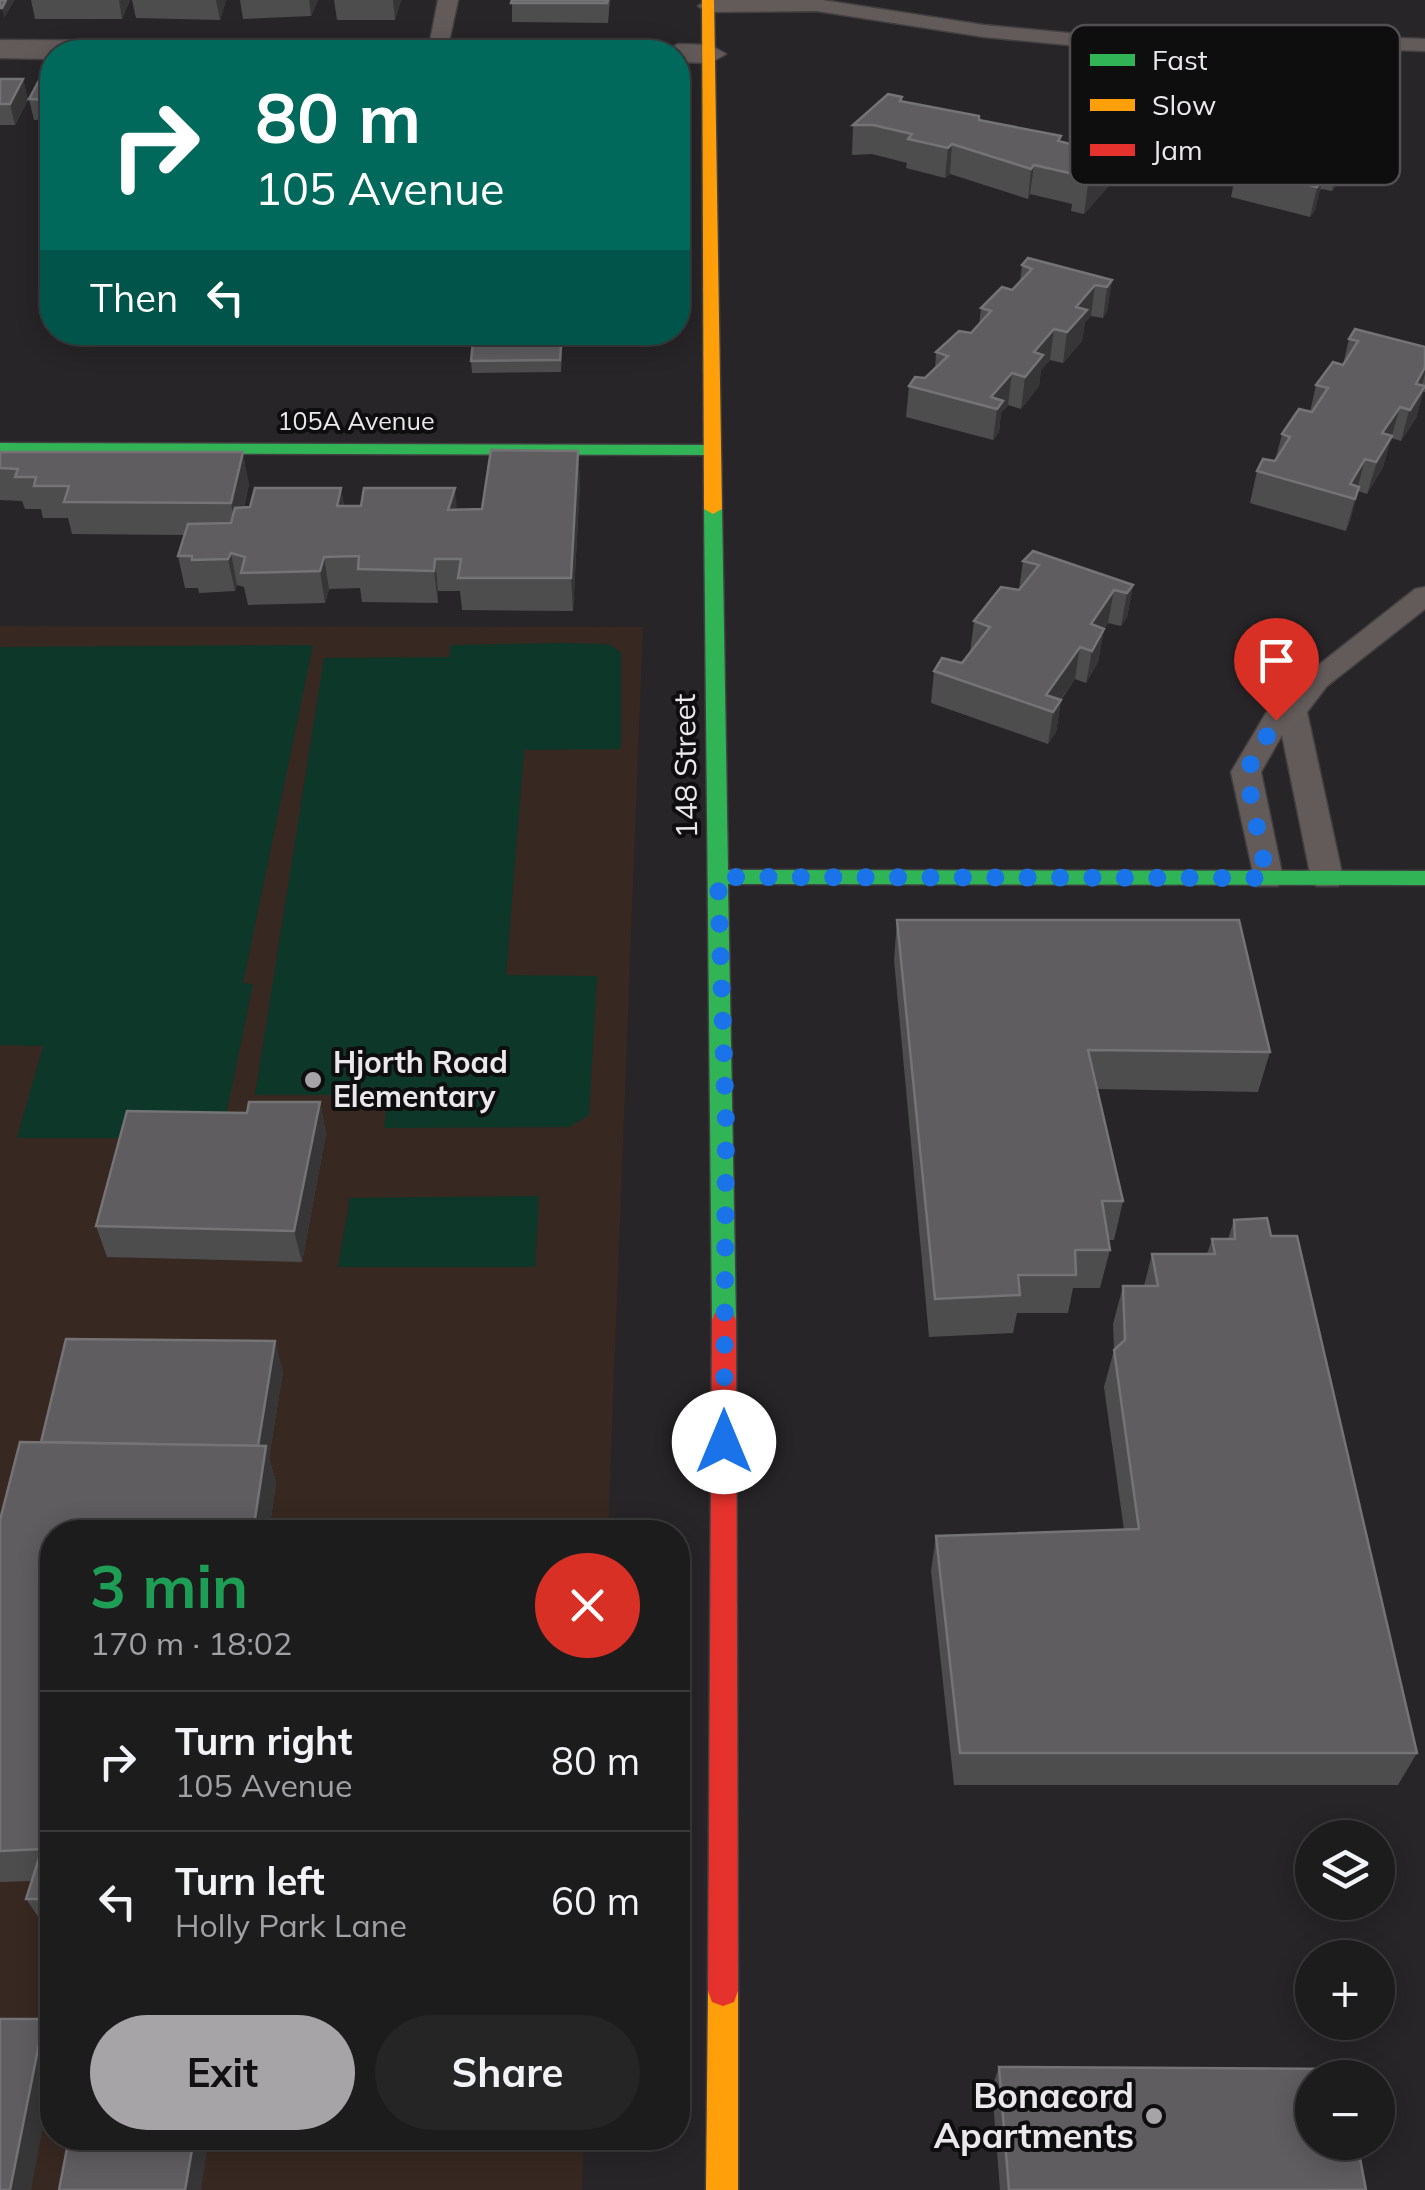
<!DOCTYPE html>
<meta charset="utf-8">
<style>
body{margin:0;font-family:Mulish,sans-serif;background:#252526;color:#f1f3f6;height:100vh;display:flex;flex-direction:column;font-size:38px;white-space:nowrap}
*{box-sizing:border-box;margin:0}
p{font-size:32px;color:#a0a1a4}
.icon{flex:none;width:55px;height:55px;fill:none;stroke:currentColor;stroke-width:2;stroke-linecap:round;stroke-linejoin:round}
.map{position:relative;flex:1;overflow:hidden}
.side{position:absolute;left:40px;top:1520px;width:650px;height:630px;display:flex;flex-direction:column;background:#1d1c1d;border-radius:40px;box-shadow:0 5px 25px #0003,0 0 0 2px #3b3a3b}
.side>*{flex:none}
.top-card{position:absolute;left:40px;top:40px;width:650px;height:305px;border-radius:40px;box-shadow:0 5px 25px #0003,0 0 0 2px #3b3a3b;background:#00695c;color:#fff;overflow:hidden}
.buttons{position:absolute;left:1295px;top:1820px;display:grid;gap:20px}
.buttons a{display:grid;place-items:center;width:100px;height:100px;border-radius:50%;background:#1d1c1d;box-shadow:0 5px 25px #0003,0 0 0 2px #3b3a3b;font-size:50px}
.pin{position:absolute;display:grid;place-items:center;width:85px;height:85px;color:#fff;margin:-102px -42px;border-radius:50% 50% 50% 0;rotate:-45deg;box-shadow:0 0 10px #0007}
.pin .icon{rotate:45deg}
.me{position:absolute;width:110px;margin:-55px;rotate:0deg;stroke-linejoin:round;filter:drop-shadow(0 0 8px #0008)}
.turn{display:flex;align-items:center;gap:35px;height:210px;padding:0 50px;font-size:45px}
.turn .icon{width:130px;height:130px;stroke-width:2.5}
.turn b{display:block;font-size:70px;line-height:85px}
.then{display:flex;align-items:center;height:95px;padding:0 50px;background:#0003;gap:20px;font-size:38px}
.round{display:grid;place-items:center;flex:none;width:105px;height:105px;border-radius:52px;background:#252526}
.summary{display:flex;align-items:center;justify-content:space-between;height:170px;padding:0 50px}
h1{font-size:60px;font-weight:700;line-height:75px;color:#1e9e55}
.action{display:flex;gap:20px;margin-top:auto;padding:20px 50px}
.action a{flex:1;height:115px;border-radius:60px;background:#a6a4a6;color:#111;font-size:40px;font-weight:700;line-height:115px;text-align:center}
.action a+a{background:#252526;color:#f1f3f6}
ul{padding:0;list-style:none}
li{display:flex;align-items:center;gap:30px;height:140px;padding:0 50px;border-top:2px solid #3b3a3b}
li div{flex:1}
li b{display:block;font-size:38px}
li em{font-style:normal}
.map>svg:first-child{display:block}
.education{fill:#372821}
.green{fill:#0d3728}
.lines{fill:none;stroke-linecap:round;stroke-linejoin:round}
.lane-casing{stroke:#424042;stroke-width:3}
.street-casing{stroke:#424042;stroke-width:3}
.fast-casing{stroke:#424042;stroke-width:3}
.slow-casing{stroke:#424042;stroke-width:3}
.jam-casing{stroke:#424042;stroke-width:3}
.lane{fill:#635b5a;fill-rule:evenodd}
.street{fill:#635b5a;fill-rule:evenodd}
.fast{fill:#30b455;fill-rule:evenodd}
.slow{fill:#ff9f0a;fill-rule:evenodd}
.jam{fill:#e5322d;fill-rule:evenodd}
.wall{fill:#4e4d4e}
.shaded-wall{fill:#373637}
.building{fill:#5f5d5f;stroke:#747375;stroke-width:2.5}
.route{stroke:#1a73e8;stroke-width:18;stroke-dasharray:0 32.4}
.poi-dot{fill:#a6a4a6;stroke:#0f0e0f;stroke-width:4}
.labels{text-anchor:middle;stroke-width:8;stroke-linejoin:round;paint-order:stroke}
.far-street-label{font-size:25px;fill:#eae8eb;stroke:#0f0e0f}
.street-label{font-size:30px;fill:#eae8eb;stroke:#0f0e0f}
.poi-label{font-size:30px;font-weight:bold;fill:#eae8eb;stroke:#0f0e0f;text-anchor:start}
.near-poi-label{font-size:35px;font-weight:bold;fill:#eae8eb;stroke:#0f0e0f;text-anchor:end}
.key{fill:#0f0e0f;stroke:#514f51;stroke-width:2.5}
.key-label{font-size:28px;fill:#eae8eb}
</style>
<div class="map">
<svg width="1425" height="2190" viewBox="0 0 1425 2190">
<rect width="100%" height="100%" fill="#272527"/>
<path class="education" d="M0,626L643,627L608,1532H52V2138H584L582,2190H0Z"/>
<g class="green">
<path d="M557,643L609,644L621,653V749L524,750L506,975L597,976L589,1115L569,1127L384,1128L388,1095H255L324,658L449,657L451,645Z"/>
<path d="M313,645L243,983L253,984L224,1125L146,1138H17L43,1046L0,1045V647Z"/>
<path d="M539,1196L535,1267H338L350,1198Z"/>
</g>
<g class="lines">
<defs>
<g id="lane">
<path d="M438,0H458L447,51L428,52Z"/>
<path d="M822,0L984,25L1297,55L1397,38L1425,39V51L1397,50L1297,67L984,37L817,11L708,12L698,6L708,0Z"/>
<path d="M1425,587V609L1327,686L1307,712L1343,878L1338,886H1316L1311,878L1282,735L1261,772L1283,878L1278,886H1256L1231,772L1266,713L1282,704L1307,674L1415,589Z"/>
</g>
<g id="street">
<path d="M0,40L597,43L613,52H52V59L0,58Z"/>
<path d="M678,44L710,45L726,54L710,63L678,62V52H663Z"/>
</g>
<g id="fast">
<path d="M0,443L712,445L720,450L712,455L0,453Z"/>
<path d="M713,504L722,509L728,870L1425,871V885L728,884L736,1320L733,1327L724,1330L715,1327L712,1320L704,509Z"/>
</g>
<g id="slow">
<path d="M702,0H714L722,509L713,514L704,509Z"/>
<path d="M723,1976L734,1980L738,1991V2190H706L708,1991L712,1980Z"/>
</g>
<path id="jam" d="M724,1310L733,1313L736,1320L738,1991L734,2002L723,2006L712,2002L708,1991L712,1320L715,1313Z"/>
</defs>
<use href="#lane" class="lane-casing"/>
<use href="#street" class="street-casing"/>
<use href="#fast" class="fast-casing"/>
<use href="#slow" class="slow-casing"/>
<use href="#jam" class="jam-casing"/>
<use href="#lane" class="lane"/>
<use href="#street" class="street"/>
<use href="#fast" class="fast"/>
<use href="#slow" class="slow"/>
<use href="#jam" class="jam"/>
</g>
<g class="wall">
<path d="M31,0H130L122,19H35Z"/>
<path d="M132,0H226L220,20L136,18Z"/>
<path d="M240,0H318L311,16L243,19Z"/>
<path d="M334,0H401L395,20H337Z"/>
<path d="M512,0H610L608,23L512,22Z"/>
<path d="M52,75V120H34L29,99Z"/>
<path d="M1319,75L1398,86L1391,115L1387,121L1378,119L1375,123L1371,139L1361,155L1352,153L1349,157L1345,174L1332,191L1322,189L1319,191L1315,210L1310,217L1231,197L1237,167L1252,162L1257,157L1259,143L1283,128L1289,120L1292,108L1317,88Z"/>
<path d="M0,79H23L28,100L15,125H0Z"/>
<path d="M902,97V102L1060,141L1114,180L1084,214L1071,211L1072,204L1030,194L1028,199L950,174L945,178L906,168L907,163L872,154L852,155L853,125Z"/>
<path d="M1022,265L1112,280L1107,311L1103,318L1091,316L1085,322L1082,341L1063,363L1050,360L1041,370L1039,386L1021,409L1008,405L1001,413L999,432L993,440L906,417L909,386L925,378L935,369L936,352L971,333L979,325L981,308L1012,290L1020,282Z"/>
<path d="M563,332L561,372L472,373L471,361Z"/>
<path d="M1349,339L1425,347V392H1423L1416,418L1401,441L1391,438L1383,467L1367,494L1358,491L1346,531L1250,503L1257,471L1275,461L1282,434L1310,412L1316,385L1343,365Z"/>
<path d="M578,451L580,483L573,611L462,610L460,591H438V603L362,602L360,588L329,589L325,603L248,605L244,587L237,585L235,591L199,593L198,588H185L178,556L185,535L72,534L68,518H43L41,509H25L22,501L0,500V452L249,484L244,507L341,488L344,506L482,509Z"/>
<path d="M1023,561L1133,585L1127,617L1121,626L1108,623L1104,629L1098,662L1086,683L1075,679L1061,700L1056,732L1048,744L931,703L934,671L962,663L970,653L974,621L1019,590Z"/>
<path d="M897,920L1270,1052L1258,1092L1097,1089L1123,1201L1114,1240H1108L1110,1250L1100,1288H1073L1068,1313H1017L1013,1333L929,1337L894,960Z"/>
<path d="M320,1102L326,1134L302,1262L107,1257L96,1226L247,1113Z"/>
<path d="M1234,1220L1271,1236L1417,1753L1398,1785H954L931,1571L936,1536L1124,1530L1104,1387L1114,1350L1113,1324L1123,1286H1144L1152,1254H1207L1212,1239H1228Z"/>
<path d="M283,1371L269,1458L276,1482L269,1532H52V1928H46L26,1899L32,1881L0,1882V1520L41,1442Z"/>
<path d="M999,2067L1366,2190H1000L992,2088Z"/>
</g>
<g class="shaded-wall">
<path d="M6,0H15L4,18L2,8Z"/>
<path d="M119,0H130L122,19Z"/>
<path d="M216,0H226L220,20Z"/>
<path d="M309,0H318L311,16Z"/>
<path d="M393,0H401L395,20Z"/>
<path d="M23,79L28,100L15,125L10,104Z"/>
<path d="M1398,86L1391,115L1387,121L1394,92Z"/>
<path d="M1384,90L1371,139L1361,155L1371,108Z"/>
<path d="M1358,124L1345,174L1332,191L1344,142Z"/>
<path d="M952,144L950,174L945,178L948,148Z"/>
<path d="M1119,151L1114,180L1084,214L1088,184Z"/>
<path d="M1328,159L1315,210L1310,217L1317,187L1313,177Z"/>
<path d="M1034,165L1030,194L1028,199L1031,169Z"/>
<path d="M1112,280L1107,311L1103,318L1107,287Z"/>
<path d="M1095,285L1091,316L1085,322L1082,341L1063,363L1067,332L1076,307Z"/>
<path d="M1054,329L1050,360L1041,370L1039,386L1021,409L1025,377L1034,352Z"/>
<path d="M1425,367V374L1420,391L1425,386L1416,418L1401,441L1416,384Z"/>
<path d="M1012,373L1008,405L1001,413L999,432L993,440L997,409L991,397Z"/>
<path d="M1400,407L1383,467L1367,494L1378,458L1374,464L1382,433Z"/>
<path d="M578,451L580,483L573,611L571,578Z"/>
<path d="M243,452L249,484L237,535L231,503Z"/>
<path d="M1365,459L1357,490L1350,484Z"/>
<path d="M1359,487L1351,519L1346,531L1355,499Z"/>
<path d="M341,488L346,520L337,506Z"/>
<path d="M455,488L458,520L448,510Z"/>
<path d="M231,553L237,585L235,591L228,559Z"/>
<path d="M324,557L329,589L325,603L320,571Z"/>
<path d="M435,559L438,591V603L434,571Z"/>
<path d="M1133,585L1127,617L1121,626L1127,593Z"/>
<path d="M1114,590L1108,623L1090,650L1091,624Z"/>
<path d="M1104,629L1098,662L1086,683L1092,651Z"/>
<path d="M1080,647L1075,679L1052,711L1046,695Z"/>
<path d="M1061,700L1056,732L1048,744L1053,712Z"/>
<path d="M320,1102L326,1134L302,1262L294,1231Z"/>
<path d="M275,1341L283,1371L269,1458L276,1482L269,1532H253L256,1453Z"/>
<path d="M44,2019L52,2031V2078L31,2190H10Z"/>
<path d="M194,2138H209L201,2190H185Z"/>
</g>
<g class="building">
<path d="M0,0H6L2,8H0Z"/>
<path d="M512,0H608L607,3H511Z"/>
<path d="M1323,69L1398,86L1394,92L1384,90L1371,108L1378,110L1368,126L1358,124L1344,142L1352,144L1338,161L1328,159L1313,177L1322,180L1317,187L1237,167L1241,161L1252,162L1267,144L1259,143L1275,126L1283,128L1299,110L1292,108L1303,92L1311,94L1327,77L1319,75Z"/>
<path d="M42,75H52V100L29,99Z"/>
<path d="M0,79H23L10,104H0Z"/>
<path d="M888,94L902,97L900,101L979,116V120L1061,136L1058,141L1100,151L1103,147L1119,151L1088,184L1075,181L1078,175L1034,165L1031,169L952,144L948,148L908,139L912,134L873,125H853Z"/>
<path d="M1028,258L1112,280L1107,287L1095,285L1076,307L1087,310L1067,332L1054,329L1034,352L1043,355L1025,377L1012,373L991,397L1003,401L997,409L909,386L915,377L925,378L948,356L936,352L959,331L971,333L991,311L981,308L1002,287L1012,290L1032,269L1022,265Z"/>
<path d="M1355,329L1425,347V367L1416,384L1425,386L1410,410L1400,407L1382,433L1392,436L1376,462L1365,459L1350,484L1359,487L1355,499L1257,471L1263,459L1275,461L1290,437L1282,434L1299,409L1312,412L1328,388L1316,385L1333,362L1343,365L1358,341L1349,339Z"/>
<path d="M474,332H562L560,360L471,361Z"/>
<path d="M491,450L578,451L571,578H458L461,559H435L434,571L358,569L359,556L324,557L320,571L241,573L245,557L231,553L228,559L192,560V556H178L188,524L231,523L235,508L250,507L255,488H341L337,506H361L364,488H455L448,510L482,509Z"/>
<path d="M0,452H243L231,503L64,502L69,486H34L36,477H15L18,469L0,468Z"/>
<path d="M1033,551L1133,585L1127,593L1114,590L1091,624L1104,629L1092,651L1080,647L1046,695L1061,700L1053,712L934,671L942,658L962,663L990,627L974,621L1001,587L1019,590L1039,565L1023,561Z"/>
<path d="M897,920H1239L1270,1052L1088,1050L1123,1201H1102L1110,1250H1075L1076,1275H1018L1020,1295L935,1299Z"/>
<path d="M249,1102H320L294,1231L96,1226L127,1111L247,1113Z"/>
<path d="M1267,1218L1271,1236H1297L1417,1753H960L936,1536L1139,1529L1114,1350L1125,1340L1123,1286H1158L1152,1254H1215L1212,1239H1235L1234,1220Z"/>
<path d="M66,1339L275,1341L258,1446L41,1442Z"/>
<path d="M20,1442L266,1446L253,1532H52V1899H26L42,1849L0,1851V1520Z"/>
<path d="M0,2019H44L10,2190H0Z"/>
<path d="M999,2067L1344,2069L1345,2078H1312V2142H1357L1366,2190H1009Z"/>
<path d="M69,2138H194L185,2190H59Z"/>
</g>
<g class="lines">
<path class="route" d="M724,1442L726,1122L718,877L1267,878L1246,772L1276,720"/>
</g>
<g class="poi-dot">
<circle cx="313" cy="1080" r="10"/>
<circle cx="1154" cy="2116" r="10"/>
</g>
<g class="labels">
<g class="far-street-label">
<text x="356" y="430">105A Avenue</text>
</g>
<g class="street-label">
<text transform="translate(686 766) rotate(-91)" y="10">148 Street</text>
</g>
<g class="poi-label">
<text x="333" y="1073">Hjorth Road<tspan x="333" dy="34">Elementary</tspan></text>
</g>
<g class="near-poi-label">
<text x="1134" y="2108">Bonacord<tspan x="1134" dy="40">Apartments</tspan></text>
</g>
</g>
<rect x="1070" y="25" width="330" height="160" rx="15" class="key"/>
<rect x="1090" y="54" width="45" height="12" fill="#30b455"/>
<rect x="1090" y="99" width="45" height="12" fill="#ff9f0a"/>
<rect x="1090" y="144" width="45" height="12" fill="#e5322d"/>
<g class="key-label">
<text x="1152" y="70">Fast</text>
<text x="1152" y="115">Slow</text>
<text x="1152" y="160">Jam</text>
</g>
</svg>
<div class="buttons">
<a><svg class="icon" aria-label="layers" viewBox="0 0 24 24"><path d="M12 4l9 5-9 5-9-5zM3 14l9 5 9-5"/></svg></a>
<a>+</a>
<a>−</a>
</div>
<div class="pin" style="left:1276px;top:720px;background:#d93025"><svg class="icon" aria-label="arrive" viewBox="0 0 24 24"><path d="M6 21V4h12l-3 4 3 4H6"/></svg></div>
<svg class="me" style="left:724px;top:1442px" viewBox="-20 -20 40 40"><circle r="19" fill="#fff"/><path d="M0-13L10 11 0 6-10 11z" fill="#1a73e8"/></svg>
<div class="top-card">
<div class="turn"><svg class="icon" aria-label="right" viewBox="0 0 24 24"><path d="M7 20v-9h11M14 6l5 5-5 5"/></svg><div><b>80 m</b>105 Avenue</div></div>
<div class="then">Then<svg class="icon" aria-label="left" viewBox="0 0 24 24"><path d="M17 20v-9H6M10 6l-5 5 5 5"/></svg></div>
</div>
<section class="side">
<div class="summary"><div><h1>3 min</h1><p>170 m · 18:02</p></div><a class="round" style="background:#d93025;color:#fff"><svg class="icon" aria-label="close" viewBox="0 0 24 24"><path d="M6 6l12 12M18 6L6 18"/></svg></a></div>
<ul>
<li><svg class="icon" aria-label="right" viewBox="0 0 24 24"><path d="M7 20v-9h11M14 6l5 5-5 5"/></svg><div><b>Turn right</b><p>105 Avenue</p></div><em>80 m</em></li>
<li><svg class="icon" aria-label="left" viewBox="0 0 24 24"><path d="M17 20v-9H6M10 6l-5 5 5 5"/></svg><div><b>Turn left</b><p>Holly Park Lane</p></div><em>60 m</em></li>
</ul>
<div class="action"><a>Exit</a><a>Share</a></div>
</section>
</div>
